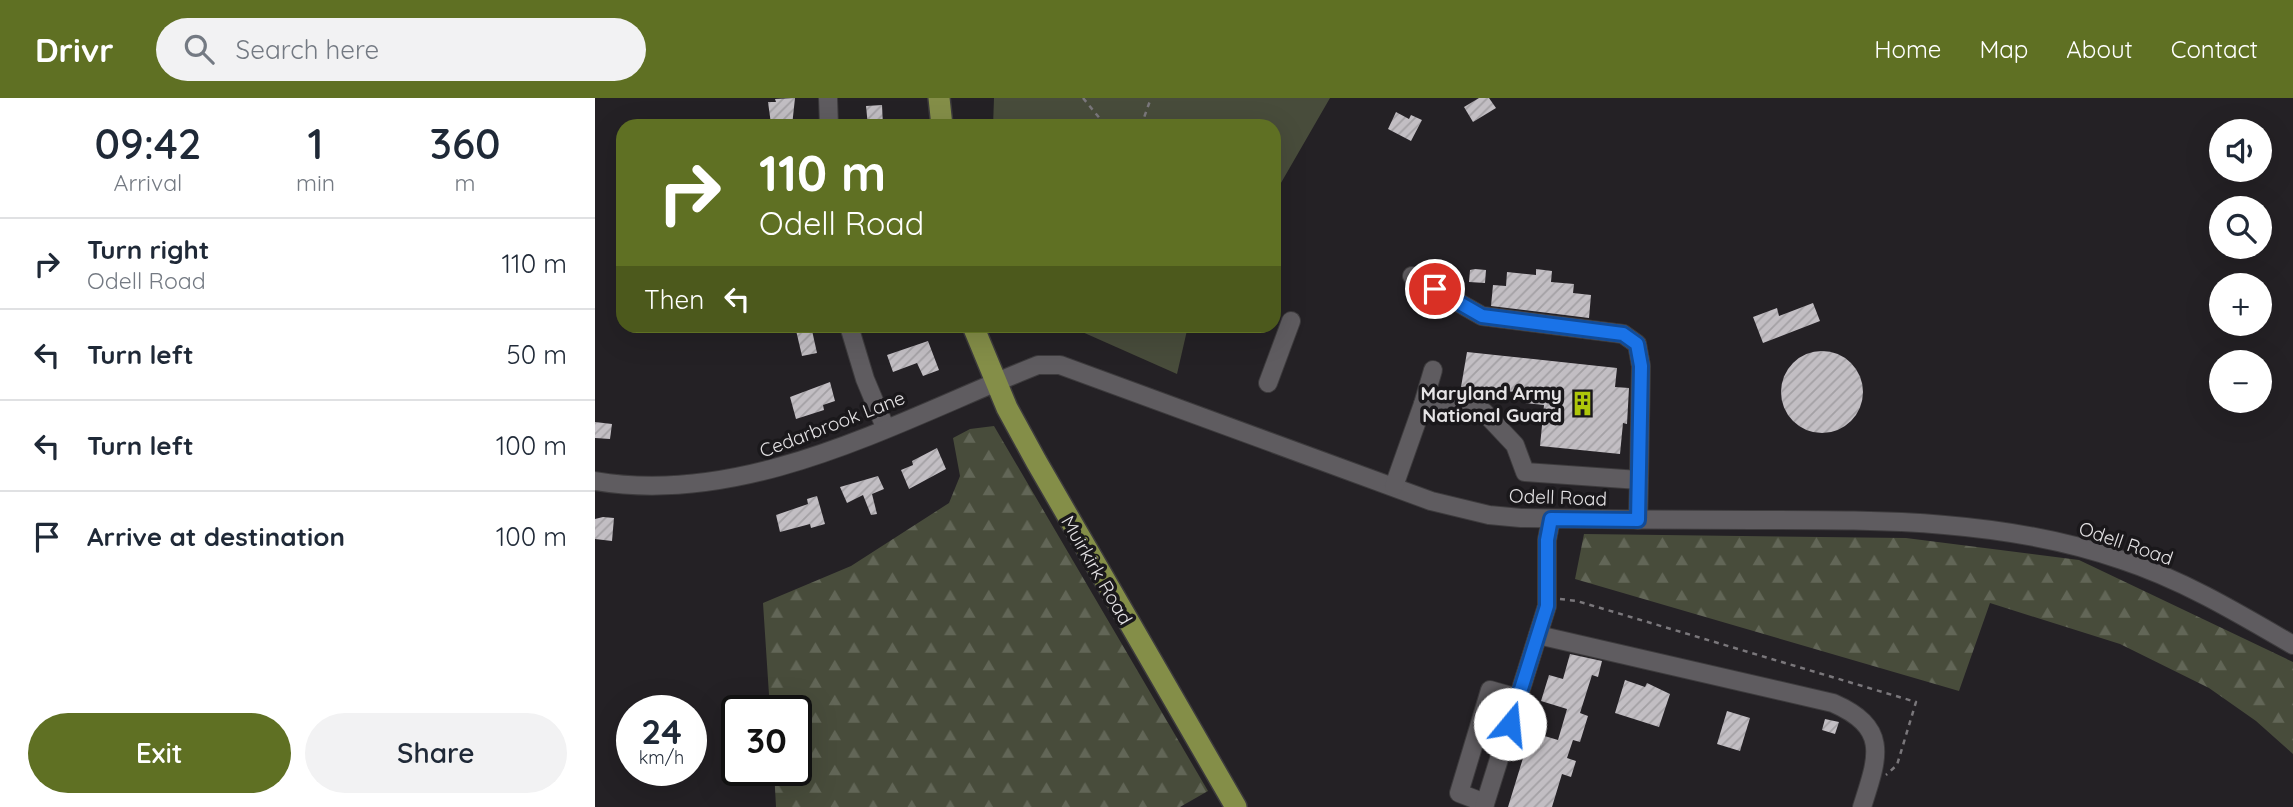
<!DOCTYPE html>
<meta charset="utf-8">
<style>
body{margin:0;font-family:Quicksand,sans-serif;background:#f2f2f3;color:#1f2937;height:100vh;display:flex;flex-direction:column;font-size:26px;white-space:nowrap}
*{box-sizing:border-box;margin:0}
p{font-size:23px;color:#747a83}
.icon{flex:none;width:38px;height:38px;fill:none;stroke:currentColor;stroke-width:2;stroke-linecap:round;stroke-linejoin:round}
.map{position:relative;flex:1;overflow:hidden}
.side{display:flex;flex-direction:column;background:#fff;width:595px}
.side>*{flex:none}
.top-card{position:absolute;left:21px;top:21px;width:665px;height:214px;border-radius:21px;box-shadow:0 7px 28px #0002;background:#5f7023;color:#fff;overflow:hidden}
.buttons{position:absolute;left:1614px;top:21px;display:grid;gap:14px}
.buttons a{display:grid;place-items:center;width:63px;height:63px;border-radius:50%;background:#fff;box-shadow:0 7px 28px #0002;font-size:35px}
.speed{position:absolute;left:21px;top:597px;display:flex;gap:14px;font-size:35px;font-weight:700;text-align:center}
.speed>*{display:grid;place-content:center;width:91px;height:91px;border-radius:50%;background:#fff;box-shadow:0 7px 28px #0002;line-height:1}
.speed small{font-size:18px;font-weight:400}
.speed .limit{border:4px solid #111;border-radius:10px;background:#fff;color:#111}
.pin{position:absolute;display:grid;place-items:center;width:60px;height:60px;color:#fff;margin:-30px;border:4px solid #fff;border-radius:50%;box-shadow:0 2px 7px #0007}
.me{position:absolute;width:77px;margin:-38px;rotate:17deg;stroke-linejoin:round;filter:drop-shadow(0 0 5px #0008)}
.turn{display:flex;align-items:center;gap:24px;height:147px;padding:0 28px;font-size:32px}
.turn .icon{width:91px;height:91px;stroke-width:2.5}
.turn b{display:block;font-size:49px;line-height:60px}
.then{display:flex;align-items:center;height:66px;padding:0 28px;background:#0003;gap:14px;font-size:26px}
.eta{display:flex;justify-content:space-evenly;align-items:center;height:119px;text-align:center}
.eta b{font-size:42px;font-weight:600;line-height:49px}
.cta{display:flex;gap:14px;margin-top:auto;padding:14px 28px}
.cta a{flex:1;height:80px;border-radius:42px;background:#5f7023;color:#fff;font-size:28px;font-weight:600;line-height:80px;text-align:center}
.cta a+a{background:#f2f2f3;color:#1f2937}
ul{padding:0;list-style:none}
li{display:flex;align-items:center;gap:21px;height:91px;padding:0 28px;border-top:2px solid #e0e1e3}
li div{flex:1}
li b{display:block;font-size:26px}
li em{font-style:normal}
header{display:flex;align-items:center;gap:42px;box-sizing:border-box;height:98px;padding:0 35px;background:#5f7023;color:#fff}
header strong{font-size:33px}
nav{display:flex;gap:38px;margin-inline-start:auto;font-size:24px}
.search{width:490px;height:63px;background:#f2f2f3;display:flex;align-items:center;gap:18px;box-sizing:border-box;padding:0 24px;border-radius:38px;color:#747a83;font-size:26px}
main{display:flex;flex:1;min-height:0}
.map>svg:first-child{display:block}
.forest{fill:url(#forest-firs)}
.park{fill:#484c3b}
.building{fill:url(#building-hatch)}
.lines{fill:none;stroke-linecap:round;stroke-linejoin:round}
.minor-casing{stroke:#3d3b3d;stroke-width:20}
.major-casing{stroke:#3d3b3d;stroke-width:24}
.path{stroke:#7a777b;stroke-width:2.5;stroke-dasharray:5 5;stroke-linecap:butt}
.minor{stroke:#5f5c60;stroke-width:18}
.major{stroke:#848e48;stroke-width:21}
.route-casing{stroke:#114b97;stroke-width:18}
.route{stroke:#1a73e8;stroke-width:12}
.labels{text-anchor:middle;stroke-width:7;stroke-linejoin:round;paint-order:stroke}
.poi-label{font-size:19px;font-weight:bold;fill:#e5e3e5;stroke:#1a181b;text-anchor:end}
.street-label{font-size:19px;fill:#e5e3e5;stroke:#1a181b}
</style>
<header>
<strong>Drivr</strong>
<div class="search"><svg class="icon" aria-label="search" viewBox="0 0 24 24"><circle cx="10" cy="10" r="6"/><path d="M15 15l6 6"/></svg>Search here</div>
<nav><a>Home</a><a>Map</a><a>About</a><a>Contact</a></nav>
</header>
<main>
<section class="side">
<div class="eta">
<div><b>09:42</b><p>Arrival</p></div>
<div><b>1</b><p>min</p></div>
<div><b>360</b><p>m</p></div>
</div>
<ul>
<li><svg class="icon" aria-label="right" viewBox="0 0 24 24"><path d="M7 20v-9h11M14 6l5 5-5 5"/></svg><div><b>Turn right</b><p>Odell Road</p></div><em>110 m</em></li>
<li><svg class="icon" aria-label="left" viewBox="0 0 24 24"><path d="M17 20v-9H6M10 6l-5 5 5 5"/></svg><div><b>Turn left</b></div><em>50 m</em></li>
<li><svg class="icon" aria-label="left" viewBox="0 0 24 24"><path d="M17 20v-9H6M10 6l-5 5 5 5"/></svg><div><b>Turn left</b></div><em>100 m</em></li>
<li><svg class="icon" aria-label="arrive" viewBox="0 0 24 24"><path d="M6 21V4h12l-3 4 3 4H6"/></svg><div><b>Arrive at destination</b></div><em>100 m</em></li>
</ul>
<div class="cta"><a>Exit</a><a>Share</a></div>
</section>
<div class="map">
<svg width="1698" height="709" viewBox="0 0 1698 709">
<defs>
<pattern id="forest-firs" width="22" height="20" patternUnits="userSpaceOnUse" patternTransform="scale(1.75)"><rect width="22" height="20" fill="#484c3b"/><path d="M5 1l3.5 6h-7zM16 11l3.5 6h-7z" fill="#626657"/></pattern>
<pattern id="building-hatch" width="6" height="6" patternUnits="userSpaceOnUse" patternTransform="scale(1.75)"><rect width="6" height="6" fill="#c2bec3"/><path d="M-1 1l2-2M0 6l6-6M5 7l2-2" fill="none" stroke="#a3a0a4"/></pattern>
</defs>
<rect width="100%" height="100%" fill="#242125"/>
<g class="forest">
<path d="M399,328L613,693L585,709H181L179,672H201V612H175L168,505L256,468L354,405L365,378L358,340L375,331Z"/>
<path d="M989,436L1311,440L1484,462L1698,564V656L1661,623L1614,590L1525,546L1395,505L1364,593L980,481Z"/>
</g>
<g class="park">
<path d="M399,0H735L679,97V28H398Z"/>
<path d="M480,228H593L582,276L485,233Z"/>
</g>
<g class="building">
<path d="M200,0L197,28L176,26L173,4H181L180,1Z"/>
<path d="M884,0H894L901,10L878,24L869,9Z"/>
<path d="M287,7L288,28H273L271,8Z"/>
<path d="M801,14L814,21L816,17L827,22L816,43L793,31Z"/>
<path d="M880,171L891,172L890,185L874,184L875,172Z"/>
<path d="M941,171L957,173L956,184L979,186L978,195L996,197L994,220L896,208L898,187L911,188L912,174L941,177Z"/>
<path d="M1218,205L1225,223L1168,245L1158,219L1182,210L1184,218Z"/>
<path d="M200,228H216L222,255L207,258Z"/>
<path d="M333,243L344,272L328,278L322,265L298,274L292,257Z"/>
<circle cx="1227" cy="294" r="41"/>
<path d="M872,254L1022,270L1020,289L1034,290L1032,326L1028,325L1025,356L945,348L949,307L930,305L931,295L866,289Z"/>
<path d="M235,284L240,303L228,307L229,312L201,321L195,299Z"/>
<path d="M0,324L17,326L15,341L0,340Z"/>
<path d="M342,350L351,371L314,391L306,372L318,367L317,363Z"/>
<path d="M283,378L289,391L277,396L282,416L276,417L268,397L252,405L245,389Z"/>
<path d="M222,398L230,426L216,430L215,426L185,434L181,417L213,406L212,401Z"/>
<path d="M8,419L19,420L17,443L0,441V421Z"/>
<path d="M975,556L1007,563L1003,579L997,577L985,615L993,618L985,644L978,642L972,660L981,663L976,679L967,676L957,709H913L936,634L963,642L972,611L946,603L954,577L968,581Z"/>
<path d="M1030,582L1050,589L1052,585L1075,596L1064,629L1020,615Z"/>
<path d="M1132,613L1155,620L1145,653L1122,646Z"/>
<path d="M1230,621L1244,624L1240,636L1227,632Z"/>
</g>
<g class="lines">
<defs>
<g id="minor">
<path d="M233,0L234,28"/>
<path d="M817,178L887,218L1028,236L1042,246L1046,268L1044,382"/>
<path d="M254,228L270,281L290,329"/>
<path d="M673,285L696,223"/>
<path d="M828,306L838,272"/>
<path d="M0,383C154,409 304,322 443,267H465L836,403L894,417L926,420C1004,421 1081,422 1159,422C1283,422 1409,421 1527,462C1588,482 1643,515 1698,547"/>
<path d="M799,388L828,306L889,314L920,347L930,374L1044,382L1043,422"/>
<path d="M943,537L1238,605C1295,630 1283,659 1267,709"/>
<path d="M890,705L864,695L895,592L923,600"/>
<path d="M889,709L952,508V442L956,421"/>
</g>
<g id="major">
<path d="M344,0L347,28"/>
<path d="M378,228L412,310L441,363L641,709"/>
</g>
</defs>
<use href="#minor" class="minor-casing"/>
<use href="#major" class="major-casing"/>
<g class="path">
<path d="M488,0L511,28"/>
<path d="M546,28L556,0"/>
<path d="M965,501L982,503L1321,604L1302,667L1291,677"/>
</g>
<use href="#minor" class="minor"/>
<use href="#major" class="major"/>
</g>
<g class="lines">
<defs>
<path id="route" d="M840,191L887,218L1028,236L1042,246L1046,268L1043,422L956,421L952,442V508L915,626"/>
</defs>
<use href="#route" class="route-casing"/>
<use href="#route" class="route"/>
</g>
<defs>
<symbol id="building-bare" viewBox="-9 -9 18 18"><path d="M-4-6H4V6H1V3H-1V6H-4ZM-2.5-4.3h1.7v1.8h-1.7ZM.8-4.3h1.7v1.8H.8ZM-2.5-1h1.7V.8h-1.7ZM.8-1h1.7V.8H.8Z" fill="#aec60a" stroke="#1a181b" stroke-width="2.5" paint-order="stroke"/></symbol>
</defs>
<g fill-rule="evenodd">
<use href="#building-bare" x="970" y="288" width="35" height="35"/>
</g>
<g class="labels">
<g class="poi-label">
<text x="967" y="302">Maryland Army<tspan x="967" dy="22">National Guard</tspan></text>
</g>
<g class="street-label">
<text transform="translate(237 326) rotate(-21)" y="7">Cedarbrook Lane</text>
<text transform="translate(963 399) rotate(2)" y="7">Odell Road</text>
<text transform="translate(1531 445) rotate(19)" y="7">Odell Road</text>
<text transform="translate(502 472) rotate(60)" y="7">Muirkirk Road</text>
</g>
</g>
</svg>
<div class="buttons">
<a><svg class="icon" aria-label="sound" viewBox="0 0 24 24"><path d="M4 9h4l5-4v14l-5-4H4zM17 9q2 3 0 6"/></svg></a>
<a><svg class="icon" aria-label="search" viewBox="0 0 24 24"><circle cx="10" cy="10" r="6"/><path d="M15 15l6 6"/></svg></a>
<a>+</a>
<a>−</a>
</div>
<div class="speed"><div>24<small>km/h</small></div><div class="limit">30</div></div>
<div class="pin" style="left:840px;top:191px;background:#d93025"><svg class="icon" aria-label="arrive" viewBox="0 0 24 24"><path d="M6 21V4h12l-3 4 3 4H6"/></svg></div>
<svg class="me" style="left:915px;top:626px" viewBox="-20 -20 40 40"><circle r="19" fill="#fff"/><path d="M0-13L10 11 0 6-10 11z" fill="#1a73e8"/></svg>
<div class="top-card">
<div class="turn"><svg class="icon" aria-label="right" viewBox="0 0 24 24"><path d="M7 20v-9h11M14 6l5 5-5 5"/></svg><div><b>110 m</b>Odell Road</div></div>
<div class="then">Then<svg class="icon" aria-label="left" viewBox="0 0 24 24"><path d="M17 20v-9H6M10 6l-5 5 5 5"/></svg></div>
</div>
</div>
</main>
